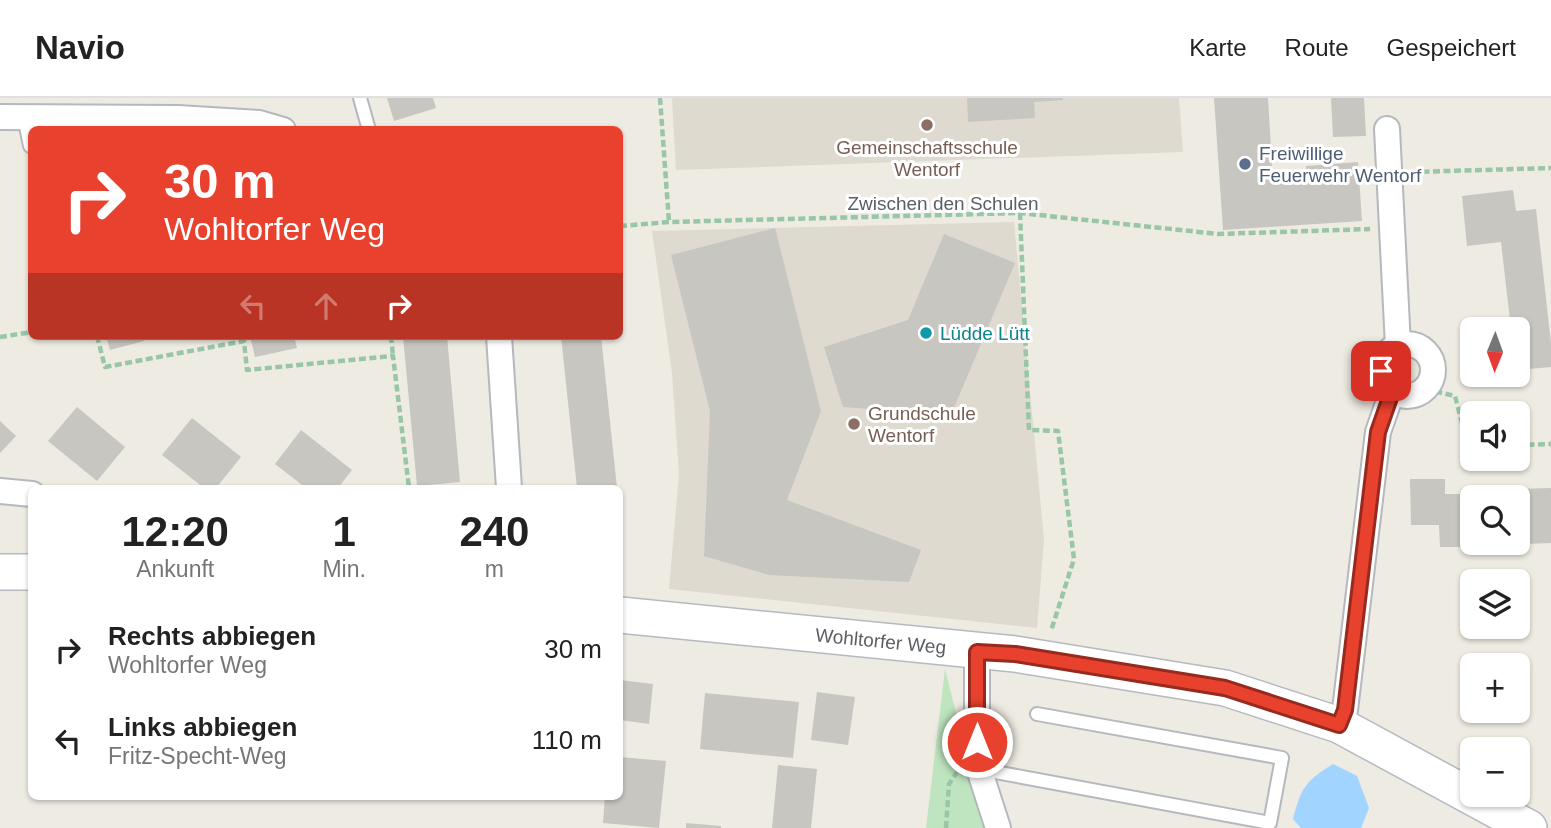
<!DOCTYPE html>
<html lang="de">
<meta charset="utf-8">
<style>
body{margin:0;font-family:Arial,sans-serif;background:#f2f2f2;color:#222;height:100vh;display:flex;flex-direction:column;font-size:26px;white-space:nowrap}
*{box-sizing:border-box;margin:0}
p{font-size:23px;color:#767676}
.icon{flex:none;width:38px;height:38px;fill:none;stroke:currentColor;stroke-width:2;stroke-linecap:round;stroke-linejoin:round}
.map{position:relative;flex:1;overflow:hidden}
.sheet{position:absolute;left:28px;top:387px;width:595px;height:315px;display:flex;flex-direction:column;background:#fff;border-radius:10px;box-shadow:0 2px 5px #0004}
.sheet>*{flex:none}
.guide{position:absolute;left:28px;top:28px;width:595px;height:214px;border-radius:10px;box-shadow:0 2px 5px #0004;background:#e8412e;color:#fff;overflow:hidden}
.needle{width:46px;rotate:181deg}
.controls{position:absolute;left:1460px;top:219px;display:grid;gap:14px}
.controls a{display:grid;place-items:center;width:70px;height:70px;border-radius:10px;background:#fff;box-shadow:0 2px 5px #0004;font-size:35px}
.pin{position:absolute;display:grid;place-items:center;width:60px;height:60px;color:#fff;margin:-30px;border-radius:14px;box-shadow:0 4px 10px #0006}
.me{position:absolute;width:77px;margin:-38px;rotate:0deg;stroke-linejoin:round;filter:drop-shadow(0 0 5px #0008)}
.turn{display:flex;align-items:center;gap:24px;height:147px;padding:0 21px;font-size:32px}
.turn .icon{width:91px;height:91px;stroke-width:2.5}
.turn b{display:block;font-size:49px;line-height:60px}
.lanes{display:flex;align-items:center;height:66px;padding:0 21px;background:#0003;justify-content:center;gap:35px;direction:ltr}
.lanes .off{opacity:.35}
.eta{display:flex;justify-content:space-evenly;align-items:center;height:119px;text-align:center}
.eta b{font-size:42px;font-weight:600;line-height:49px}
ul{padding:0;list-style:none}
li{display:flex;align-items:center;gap:21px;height:91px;padding:0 21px}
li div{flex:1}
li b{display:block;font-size:26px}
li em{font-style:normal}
header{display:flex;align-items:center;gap:42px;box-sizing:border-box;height:98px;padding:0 35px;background:#fff;border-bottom:2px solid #e0e0e0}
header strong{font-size:33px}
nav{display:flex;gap:38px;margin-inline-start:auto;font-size:24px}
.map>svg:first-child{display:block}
.education{fill:#dedad0}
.green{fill:#bfe5c0}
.water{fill:#a1d4ff}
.building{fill:#c8c6c0}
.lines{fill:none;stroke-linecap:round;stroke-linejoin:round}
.lane-casing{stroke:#b5b8bd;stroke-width:16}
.street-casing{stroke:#b5b8bd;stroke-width:28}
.secondary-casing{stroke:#b6b9bf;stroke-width:38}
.path{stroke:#98c6a6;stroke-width:4.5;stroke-dasharray:7 3.5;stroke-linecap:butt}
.lane{stroke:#fff;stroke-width:12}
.street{stroke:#fff;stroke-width:24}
.secondary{stroke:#fff;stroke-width:35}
.route-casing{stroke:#972a1e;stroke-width:18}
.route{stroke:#e8412e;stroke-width:12}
.education-dot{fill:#8d6e63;stroke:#fff;stroke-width:2.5}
.service-dot{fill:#5c6f8a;stroke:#fff;stroke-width:2.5}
.culture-dot{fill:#0f9aa8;stroke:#fff;stroke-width:2.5}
.labels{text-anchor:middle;stroke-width:6;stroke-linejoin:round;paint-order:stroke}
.education-label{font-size:19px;fill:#785e54;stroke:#fff}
.service-label{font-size:19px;fill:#4e5e75;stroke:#fff;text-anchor:start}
.street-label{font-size:19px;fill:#5b5e63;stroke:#fff}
.culture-label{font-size:19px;fill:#0d838f;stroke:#fff;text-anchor:start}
</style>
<header>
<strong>Navio</strong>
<nav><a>Karte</a><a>Route</a><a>Gespeichert</a></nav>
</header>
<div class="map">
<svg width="1551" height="730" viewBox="0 0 1551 730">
<rect width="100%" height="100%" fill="#eeebe2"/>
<g class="education">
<path d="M672,0H1179L1183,54L676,72Z"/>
<path d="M1014,124L1044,442L1037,530L669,491L679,377L672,275L652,133Z"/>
</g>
<path class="green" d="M945,571L985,730H926Z"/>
<path class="water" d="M1333,666L1357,678L1369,710L1361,730H1301L1293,721C1301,689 1306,683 1333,666Z"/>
<g class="building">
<path d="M387,0H433L436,10L394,23Z"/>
<path d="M967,0H1063V2L1034,4L1035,20L968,24Z"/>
<path d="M1214,0H1268L1273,85L1307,83L1306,68L1358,64L1362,123L1223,132Z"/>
<path d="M1331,0H1364L1366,38L1333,39Z"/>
<path d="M1513,92L1516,113L1536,111L1551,245V269L1517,272V231H1511L1501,144L1467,148L1462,98Z"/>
<path d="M775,130L821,313L787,402L921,452L909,484L769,477L704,458L710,313L671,157Z"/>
<path d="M944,136L1015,165L951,317L843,309L824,249L908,222Z"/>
<path d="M106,238H143L144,243L110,252Z"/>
<path d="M250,238H294L297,250L255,259Z"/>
<path d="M403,238H447L460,384L417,388Z"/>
<path d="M561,238H601L617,390H577Z"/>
<path d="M77,309L125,349L97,383L48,343Z"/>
<path d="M192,320L241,359L216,390H204L162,357Z"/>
<path d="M0,323L16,338L0,355Z"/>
<path d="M301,332L352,372L338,390H306L275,366Z"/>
<path d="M1410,381H1445V396H1481V399H1472V444H1517L1518,391L1551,390V445L1525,446V452L1471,453V449H1440L1439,427H1411Z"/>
<path d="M620,582L653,586L649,626L620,622Z"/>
<path d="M817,594L855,599L848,647L811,642Z"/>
<path d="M705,595L799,604L793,660L700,651Z"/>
<path d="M620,659L666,663L659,730L603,725L605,698H620Z"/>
<path d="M778,667L817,671L811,730H772Z"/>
<path d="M686,725L721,728V730H686Z"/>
</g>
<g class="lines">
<defs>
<g id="lane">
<path d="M360,0L369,32"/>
<path d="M24,19L30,48"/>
<path d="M979,671L1270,725L1282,660L1037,616"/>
</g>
<g id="street">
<path d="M0,19L178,20L259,25L283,32"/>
<path d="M1387,31L1398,248"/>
<path d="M499,238L509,390"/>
<circle cx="1407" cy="272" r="26"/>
<path d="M0,393L32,396"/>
<path d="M977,554V644L979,671L998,730"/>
<path d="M1339,627L1345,612L1378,334L1392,294"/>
</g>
<g id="secondary">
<path d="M0,474H32"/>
<path id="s1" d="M620,517L1015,556L1225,590L1339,627L1529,730"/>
</g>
</defs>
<use href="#lane" class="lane-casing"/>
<use href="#street" class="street-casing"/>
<use href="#secondary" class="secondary-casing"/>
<g class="path">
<path d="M660,0L669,124"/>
<path d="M1412,74L1551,70"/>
<path d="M1020,115L1029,332L1058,333L1074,461L1051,533"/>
<path d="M620,128L669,124L1020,115L1218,136L1370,131"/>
<path d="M97,238L105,269L244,243L247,272L393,258L409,390"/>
<path d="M391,238L393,258"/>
<path d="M0,239L32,234"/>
<path d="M1425,291L1455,298L1463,329L1472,333"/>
<path d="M1517,347L1551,346"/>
<path d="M946,730L949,686L957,674"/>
</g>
<use href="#lane" class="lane"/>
<use href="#street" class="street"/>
<use href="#secondary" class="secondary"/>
</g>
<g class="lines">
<defs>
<path id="route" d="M977,644V554L1015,556L1225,590L1339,627L1345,612L1378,334L1392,294L1386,288L1381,273"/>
</defs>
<use href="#route" class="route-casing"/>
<use href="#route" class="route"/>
</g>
<g class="education-dot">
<circle cx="927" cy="27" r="7"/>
<circle cx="854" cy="326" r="7"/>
</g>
<circle class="service-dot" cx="1245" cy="66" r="7"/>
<circle class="culture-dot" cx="926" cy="235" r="7"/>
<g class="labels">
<g class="education-label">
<text x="927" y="56">Gemeinschaftsschule<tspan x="927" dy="22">Wentorf</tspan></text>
<text x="868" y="322" text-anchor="start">Grundschule<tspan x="868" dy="22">Wentorf</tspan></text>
</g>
<g class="service-label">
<text x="1259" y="62">Freiwillige<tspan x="1259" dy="22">Feuerwehr Wentorf</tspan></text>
</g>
<g class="street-label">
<text x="943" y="112">Zwischen den Schulen</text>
<text dy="7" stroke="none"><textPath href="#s1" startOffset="262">Wohltorfer Weg</textPath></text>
</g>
<g class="culture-label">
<text x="940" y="242">Lüdde Lütt</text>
</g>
</g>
</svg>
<div class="controls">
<a><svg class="needle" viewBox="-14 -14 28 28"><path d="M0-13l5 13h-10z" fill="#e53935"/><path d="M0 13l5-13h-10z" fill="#767676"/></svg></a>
<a><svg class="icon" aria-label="sound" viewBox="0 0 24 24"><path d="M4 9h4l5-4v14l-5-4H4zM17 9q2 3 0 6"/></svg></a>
<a><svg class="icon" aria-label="search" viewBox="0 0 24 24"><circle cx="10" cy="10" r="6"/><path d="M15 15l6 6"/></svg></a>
<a><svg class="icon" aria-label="layers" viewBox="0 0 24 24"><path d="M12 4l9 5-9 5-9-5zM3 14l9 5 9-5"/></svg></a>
<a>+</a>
<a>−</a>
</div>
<div class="pin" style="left:1381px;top:273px;background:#d93025"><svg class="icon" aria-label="arrive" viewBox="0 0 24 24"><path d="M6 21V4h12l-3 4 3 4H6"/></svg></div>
<svg class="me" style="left:977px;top:644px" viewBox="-20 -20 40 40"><circle r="17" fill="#e8412e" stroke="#fff" stroke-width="3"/><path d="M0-11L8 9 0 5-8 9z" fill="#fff"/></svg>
<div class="guide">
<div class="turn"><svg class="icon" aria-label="right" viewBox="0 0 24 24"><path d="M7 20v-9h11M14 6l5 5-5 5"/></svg><div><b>30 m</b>Wohltorfer Weg</div></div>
<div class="lanes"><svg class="icon off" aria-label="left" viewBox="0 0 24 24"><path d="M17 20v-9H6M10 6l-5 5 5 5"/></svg><svg class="icon off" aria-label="ahead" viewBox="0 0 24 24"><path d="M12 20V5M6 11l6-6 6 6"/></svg><svg class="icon" aria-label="right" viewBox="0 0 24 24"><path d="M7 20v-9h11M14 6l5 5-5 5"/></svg></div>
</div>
<section class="sheet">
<div class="eta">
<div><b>12:20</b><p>Ankunft</p></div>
<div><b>1</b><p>Min.</p></div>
<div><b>240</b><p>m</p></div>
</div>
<ul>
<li><svg class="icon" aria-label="right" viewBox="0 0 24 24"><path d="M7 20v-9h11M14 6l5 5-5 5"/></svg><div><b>Rechts abbiegen</b><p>Wohltorfer Weg</p></div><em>30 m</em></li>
<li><svg class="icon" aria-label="left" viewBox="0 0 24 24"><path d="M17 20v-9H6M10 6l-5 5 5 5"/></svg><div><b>Links abbiegen</b><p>Fritz-Specht-Weg</p></div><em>110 m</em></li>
</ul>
</section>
</div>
